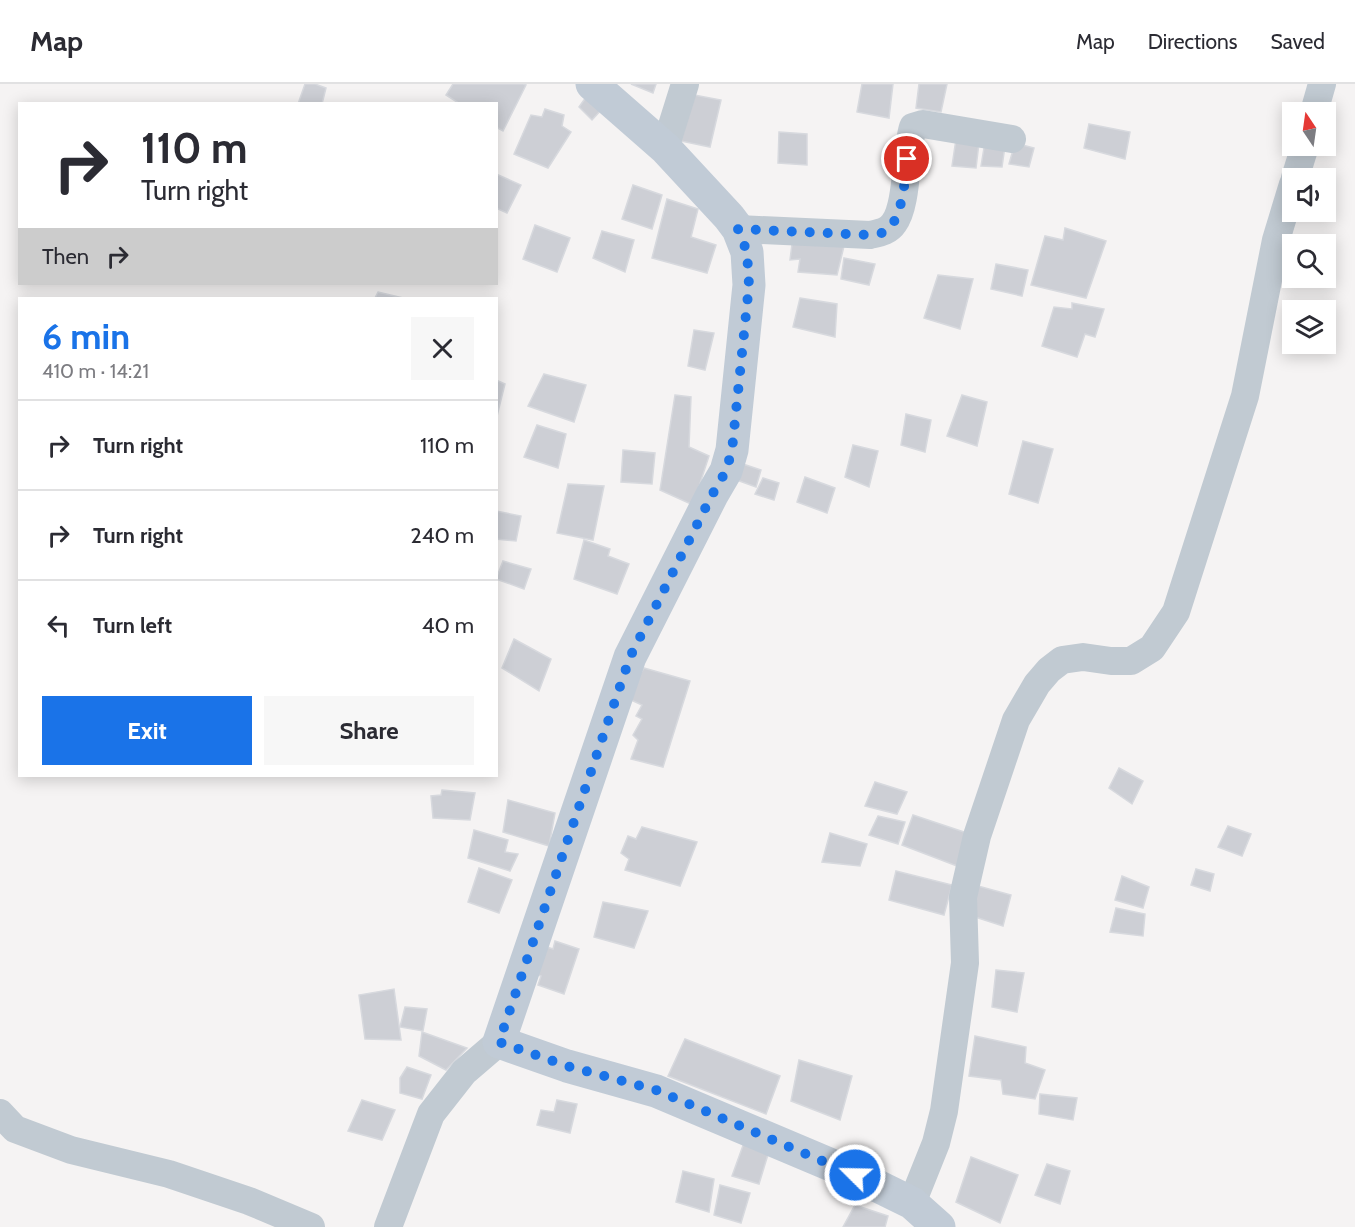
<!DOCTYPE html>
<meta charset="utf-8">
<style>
body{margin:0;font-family:Cabin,sans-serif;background:#f7f7f7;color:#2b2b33;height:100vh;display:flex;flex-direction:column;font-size:22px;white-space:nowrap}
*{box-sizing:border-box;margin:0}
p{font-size:20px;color:#7c7c81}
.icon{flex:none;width:33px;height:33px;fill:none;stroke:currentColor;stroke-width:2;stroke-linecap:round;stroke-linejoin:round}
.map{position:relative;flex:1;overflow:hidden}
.panel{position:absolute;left:18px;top:213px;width:480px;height:480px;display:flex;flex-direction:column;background:#fff;border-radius:0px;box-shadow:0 3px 15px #0003}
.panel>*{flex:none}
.guide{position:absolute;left:18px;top:18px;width:480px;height:183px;border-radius:0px;box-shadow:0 3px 15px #0003;background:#fff;color:#2b2b33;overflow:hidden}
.needle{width:39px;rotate:347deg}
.controls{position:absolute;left:1282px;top:18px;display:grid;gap:12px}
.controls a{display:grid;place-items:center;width:54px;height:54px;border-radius:0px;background:#fff;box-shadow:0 3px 15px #0003;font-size:30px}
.pin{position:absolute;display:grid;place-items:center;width:51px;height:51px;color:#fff;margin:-26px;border:3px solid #fff;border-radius:50%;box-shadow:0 2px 6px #0007}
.me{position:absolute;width:66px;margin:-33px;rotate:293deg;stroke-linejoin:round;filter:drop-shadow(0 0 4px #0008)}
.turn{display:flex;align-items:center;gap:21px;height:126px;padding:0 24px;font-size:27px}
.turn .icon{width:78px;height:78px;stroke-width:2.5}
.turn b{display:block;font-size:42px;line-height:51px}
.then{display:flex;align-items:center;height:57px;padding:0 24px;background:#0003;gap:12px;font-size:22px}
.round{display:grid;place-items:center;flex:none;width:63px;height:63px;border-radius:0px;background:#f7f7f7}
.summary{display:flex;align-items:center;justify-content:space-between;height:102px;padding:0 24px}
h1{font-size:36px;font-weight:800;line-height:45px;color:#1a73e8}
.button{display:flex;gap:12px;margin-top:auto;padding:12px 24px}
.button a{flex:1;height:69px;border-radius:0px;background:#1a73e8;color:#fff;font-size:24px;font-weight:800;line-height:69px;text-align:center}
.button a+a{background:#f7f7f7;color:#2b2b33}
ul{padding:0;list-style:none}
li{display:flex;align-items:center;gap:18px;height:90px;padding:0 24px;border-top:2px solid #e1e1e2}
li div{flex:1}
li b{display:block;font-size:22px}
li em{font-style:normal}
header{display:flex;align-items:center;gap:36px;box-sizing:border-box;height:84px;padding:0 30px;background:#fff;border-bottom:2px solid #e1e1e2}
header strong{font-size:28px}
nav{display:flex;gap:33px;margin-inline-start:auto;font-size:21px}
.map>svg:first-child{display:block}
.building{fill:#cdcfd5;stroke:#d7d9de;stroke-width:1.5}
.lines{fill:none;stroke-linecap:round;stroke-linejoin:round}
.street{stroke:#c1cad2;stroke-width:28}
.secondary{stroke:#c1cbd6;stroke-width:33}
.route{stroke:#1a73e8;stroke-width:10;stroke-dasharray:0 18}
</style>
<header>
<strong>Map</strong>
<nav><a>Map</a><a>Directions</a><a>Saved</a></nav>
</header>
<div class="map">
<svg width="1355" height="1143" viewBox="0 0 1355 1143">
<rect width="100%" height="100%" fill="#f5f3f3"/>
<g class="building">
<path d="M305,0H315L326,4L322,20H298Z"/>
<path d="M453,0H523L526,1L503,47L496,43V20H460L446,11Z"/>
<path d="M631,0H656L653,9Z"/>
<path d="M862,0H893L889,34L857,28Z"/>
<path d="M919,0H947L941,28L916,24Z"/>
<path d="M589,9L603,24L592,36L579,23Z"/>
<path d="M689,10L721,16L710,63L676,56Z"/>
<path d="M545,25L564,31L562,42L571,48L548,84L514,70L531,31L542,33Z"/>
<path d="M1089,40L1130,48L1125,75L1084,64Z"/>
<path d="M779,48L807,50V81L778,79Z"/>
<path d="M956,55L979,59L976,84L952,82Z"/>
<path d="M985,58L1005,62L1002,83L981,82Z"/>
<path d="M1015,59L1034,64L1029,83L1009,80Z"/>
<path d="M496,90L521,101L507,129L496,124Z"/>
<path d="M633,101L662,111L652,145L622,135Z"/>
<path d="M667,115L698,125L691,153L716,161L707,189L652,174Z"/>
<path d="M535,141L570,154L557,188L523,175Z"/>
<path d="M1065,144L1106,157L1086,214L1031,201L1045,152L1063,156Z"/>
<path d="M602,147L634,156L625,188L593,174Z"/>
<path d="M793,152L845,158L837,191L798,188L800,175L790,176Z"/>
<path d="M844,174L875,180L869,201L841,195Z"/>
<path d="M996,180L1028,186L1022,212L991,205Z"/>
<path d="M938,191L973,195L960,245L924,234Z"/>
<path d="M378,208L403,214H375Z"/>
<path d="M800,214L837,220L835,253L793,243Z"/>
<path d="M1072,219L1104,225L1095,253L1085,250L1077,273L1042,262L1054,223L1072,225Z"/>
<path d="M694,246L714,249L705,286L688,282Z"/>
<path d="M544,290L586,301L574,338L528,322Z"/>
<path d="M496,296L505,300L496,336Z"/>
<path d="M675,311L691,313L689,363L709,372L693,421L660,406Z"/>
<path d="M962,311L987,318L977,362L947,352Z"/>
<path d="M906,330L931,336L925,368L901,361Z"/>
<path d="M537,341L566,350L558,384L524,373Z"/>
<path d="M1023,357L1053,365L1038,419L1009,410Z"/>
<path d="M853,361L878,367L869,403L845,393Z"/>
<path d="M623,366L655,369L652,400L621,398Z"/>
<path d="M740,379L761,386L756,403L734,395Z"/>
<path d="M805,393L835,404L827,429L797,418Z"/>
<path d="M763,394L779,399L774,416L755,410Z"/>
<path d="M568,400L604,402L593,456L557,449Z"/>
<path d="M496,427L521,432L516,457L496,455Z"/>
<path d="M584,456L610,465L608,472L629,480L617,510L574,495Z"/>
<path d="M503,477L531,485L524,505L496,495Z"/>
<path d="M514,555L551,575L539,607L502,584Z"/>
<path d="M644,584L690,597L663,683L631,675L638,656L633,651L642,635L636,632L642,621L631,616V604Z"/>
<path d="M1119,684L1143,697L1132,720L1109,704Z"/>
<path d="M875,698L907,708L897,730L865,722Z"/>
<path d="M442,706L475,709L470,736L433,734L431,712L441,711Z"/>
<path d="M508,716L555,729L549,762L503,748Z"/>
<path d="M913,731L970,750L957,782L902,761Z"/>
<path d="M878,732L905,738L898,760L869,751Z"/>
<path d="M1228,742L1251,750L1242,772L1218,763Z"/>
<path d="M642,743L697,758L680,802L625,786L629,775L621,769L628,752L636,755Z"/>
<path d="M474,746L508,756L505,768L518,770L510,787L468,774Z"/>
<path d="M830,749L867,760L860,782L822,778Z"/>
<path d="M479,784L512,796L499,829L468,818Z"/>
<path d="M1196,785L1214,790L1210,807L1191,801Z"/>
<path d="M896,787L952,801L944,831L889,816Z"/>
<path d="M1122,792L1149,803L1143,824L1115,816Z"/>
<path d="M978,802L1011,811L1003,842L969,831Z"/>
<path d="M603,818L648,827L634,864L594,853Z"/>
<path d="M1116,824L1145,830L1143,852L1110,848Z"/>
<path d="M555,857L579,865L564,910L538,901L541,892L535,890L544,862L553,865Z"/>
<path d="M996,886L1024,889L1017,928L992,923Z"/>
<path d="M394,905L401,956L365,955L359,911Z"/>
<path d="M405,923L427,925L423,947L400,943Z"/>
<path d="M422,948L467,964L446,986L419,972Z"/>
<path d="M975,952L1026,963L1025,979L1045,986L1035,1015L1003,1010L1001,996L969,992Z"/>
<path d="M685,955L780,992L766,1030L668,992Z"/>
<path d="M799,976L852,992L840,1036L791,1017Z"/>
<path d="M407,983L431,991L422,1015L400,1009V994Z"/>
<path d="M1040,1010L1077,1014L1073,1036L1039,1030Z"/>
<path d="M362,1016L395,1026L382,1056L348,1047Z"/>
<path d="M557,1016L577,1020L570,1049L537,1041L541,1026L554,1028Z"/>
<path d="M745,1056L770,1064L759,1100L732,1092Z"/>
<path d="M971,1073L1018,1091L1000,1139L956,1118Z"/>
<path d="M1047,1080L1070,1087L1060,1120L1035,1111Z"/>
<path d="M683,1087L714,1095L709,1128L676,1118Z"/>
<path d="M720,1101L750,1109L741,1139L714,1131Z"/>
<path d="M855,1121L888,1132L885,1143H843Z"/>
</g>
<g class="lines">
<g class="street">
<path d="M1314,28L1322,0"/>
<path d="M665,64L685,0"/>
<path d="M1295,94L1305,62"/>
<path d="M738,145L870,151C879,149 888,148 894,139C908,120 905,68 913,43L923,40L1012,55"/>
<path d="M0,1029L15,1045L71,1066L169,1090L249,1117L311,1143"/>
<path d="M912,1119L936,1059L944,1027L965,879L963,813L977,752L1016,636L1037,600L1049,586L1062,576L1083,573L1111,577H1131L1152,564L1176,528L1245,312L1276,156L1293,100"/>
<path d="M388,1143L431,1030L464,988L499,958"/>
</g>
<path class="secondary" d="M592,0L665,64L729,133L738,145L747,168L749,201L732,366L726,387L712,411L630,573L499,958L567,982L656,1007L855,1091L912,1119L939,1143"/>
</g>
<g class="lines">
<path class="route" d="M855,1091L656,1006L567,982L499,958L630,573L712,411L726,387L732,366L749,201L747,168L738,145L870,151C874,150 880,150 884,148C903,138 905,94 907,75"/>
</g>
</svg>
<div class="controls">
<a><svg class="needle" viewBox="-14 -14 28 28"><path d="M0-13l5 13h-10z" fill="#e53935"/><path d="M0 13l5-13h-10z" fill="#7c7c81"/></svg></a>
<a><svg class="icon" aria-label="sound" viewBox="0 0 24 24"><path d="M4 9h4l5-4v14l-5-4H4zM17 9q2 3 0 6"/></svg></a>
<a><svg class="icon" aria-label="search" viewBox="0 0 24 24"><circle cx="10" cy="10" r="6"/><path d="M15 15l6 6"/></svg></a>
<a><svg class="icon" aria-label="layers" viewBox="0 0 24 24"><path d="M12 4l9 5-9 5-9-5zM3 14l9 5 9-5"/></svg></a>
</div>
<div class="pin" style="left:907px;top:75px;background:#d93025"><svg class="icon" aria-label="arrive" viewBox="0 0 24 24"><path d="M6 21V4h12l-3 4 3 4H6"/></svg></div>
<svg class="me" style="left:855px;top:1091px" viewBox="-20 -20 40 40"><circle r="17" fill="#1a73e8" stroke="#fff" stroke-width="3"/><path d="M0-11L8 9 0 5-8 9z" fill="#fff"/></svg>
<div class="guide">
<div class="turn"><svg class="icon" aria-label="right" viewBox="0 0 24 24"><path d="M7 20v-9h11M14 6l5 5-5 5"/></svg><div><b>110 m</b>Turn right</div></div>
<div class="then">Then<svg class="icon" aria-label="right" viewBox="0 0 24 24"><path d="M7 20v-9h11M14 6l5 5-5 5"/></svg></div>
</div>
<section class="panel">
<div class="summary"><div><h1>6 min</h1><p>410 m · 14:21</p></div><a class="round"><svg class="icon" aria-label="close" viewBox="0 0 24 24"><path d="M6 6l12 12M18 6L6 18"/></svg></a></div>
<ul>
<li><svg class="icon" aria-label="right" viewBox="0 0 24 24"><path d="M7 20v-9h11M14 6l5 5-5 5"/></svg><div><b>Turn right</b></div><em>110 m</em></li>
<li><svg class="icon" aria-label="right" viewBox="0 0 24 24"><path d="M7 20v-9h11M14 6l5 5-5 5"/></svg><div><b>Turn right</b></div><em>240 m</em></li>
<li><svg class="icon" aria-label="left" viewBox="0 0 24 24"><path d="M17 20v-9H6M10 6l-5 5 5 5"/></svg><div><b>Turn left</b></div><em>40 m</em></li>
</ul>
<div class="button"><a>Exit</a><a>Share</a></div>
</section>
</div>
